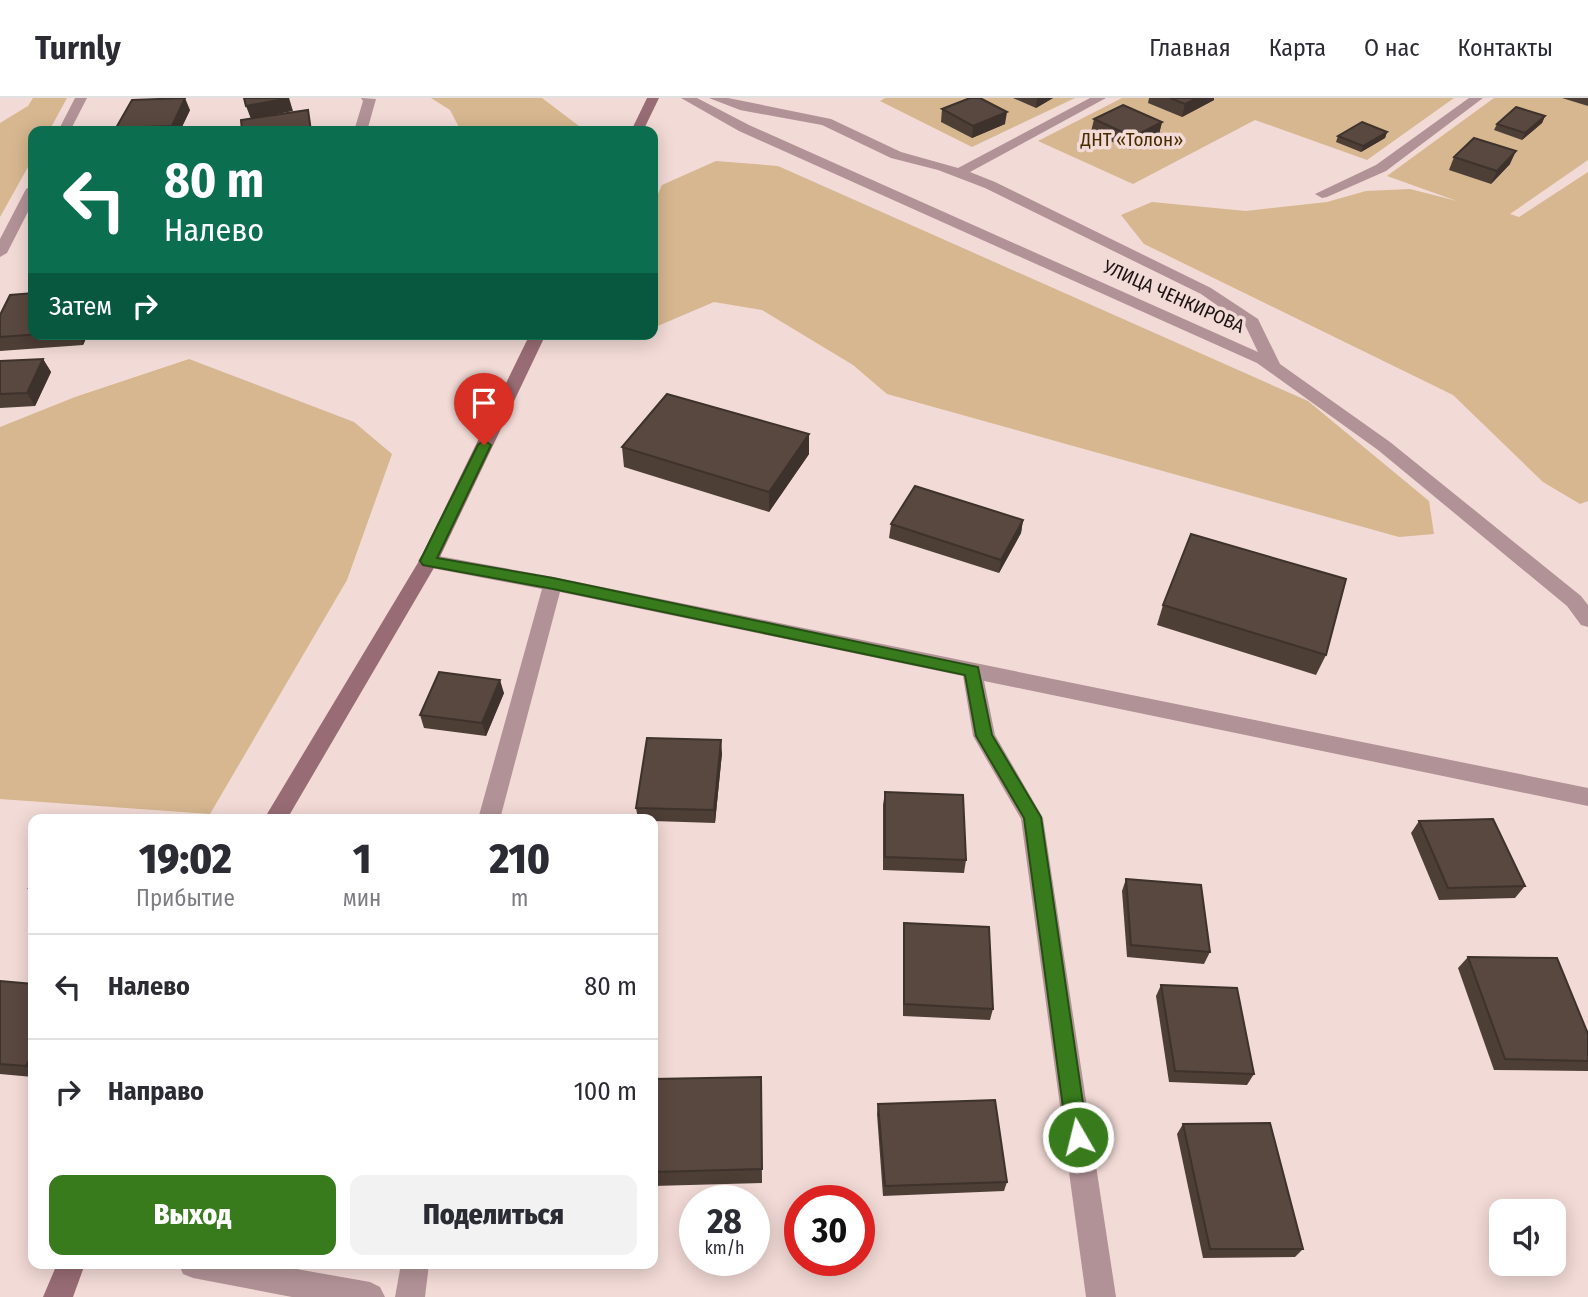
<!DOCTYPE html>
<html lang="ru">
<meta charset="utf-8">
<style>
body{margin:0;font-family:"Fira Sans Condensed",sans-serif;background:#f2f2f3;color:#2b2b33;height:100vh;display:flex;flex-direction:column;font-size:26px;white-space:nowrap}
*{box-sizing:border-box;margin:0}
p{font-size:23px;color:#7c7c81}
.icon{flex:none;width:38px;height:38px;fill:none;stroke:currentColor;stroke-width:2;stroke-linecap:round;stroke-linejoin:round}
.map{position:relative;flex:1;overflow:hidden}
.side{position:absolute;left:28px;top:716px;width:630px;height:455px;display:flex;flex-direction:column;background:#fff;border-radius:14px;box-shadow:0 4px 18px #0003}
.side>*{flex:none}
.banner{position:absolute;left:28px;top:28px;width:630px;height:214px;border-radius:14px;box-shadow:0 4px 18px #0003;background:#0b6e4f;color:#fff;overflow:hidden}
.controls{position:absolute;left:1489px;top:1101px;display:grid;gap:14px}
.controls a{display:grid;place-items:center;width:77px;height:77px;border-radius:14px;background:#fff;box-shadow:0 4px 18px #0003;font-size:35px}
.speed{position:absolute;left:679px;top:1087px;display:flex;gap:14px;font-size:35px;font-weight:700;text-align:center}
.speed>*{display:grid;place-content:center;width:91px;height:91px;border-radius:50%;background:#fff;box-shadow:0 4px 18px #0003;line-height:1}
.speed small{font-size:18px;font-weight:400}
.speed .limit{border:10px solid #d22;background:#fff;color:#111}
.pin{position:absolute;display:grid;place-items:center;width:60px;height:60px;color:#fff;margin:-72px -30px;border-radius:50% 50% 50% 0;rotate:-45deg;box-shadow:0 0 7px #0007}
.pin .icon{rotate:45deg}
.me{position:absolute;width:77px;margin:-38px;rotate:352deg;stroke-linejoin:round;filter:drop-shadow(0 0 5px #0008)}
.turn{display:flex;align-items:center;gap:24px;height:147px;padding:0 21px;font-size:32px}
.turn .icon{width:91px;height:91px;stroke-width:2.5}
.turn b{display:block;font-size:49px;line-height:60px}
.then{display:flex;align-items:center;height:66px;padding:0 21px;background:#0003;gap:14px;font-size:26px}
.eta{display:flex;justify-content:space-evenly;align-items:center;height:119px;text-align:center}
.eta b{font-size:42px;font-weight:800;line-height:49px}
.action{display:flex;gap:14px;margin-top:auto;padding:14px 21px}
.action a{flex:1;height:80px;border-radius:14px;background:#387b1c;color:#fff;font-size:28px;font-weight:800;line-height:80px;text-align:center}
.action a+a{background:#f2f2f3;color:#2b2b33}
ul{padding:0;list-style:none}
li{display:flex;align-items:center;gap:21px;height:105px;padding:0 21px;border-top:2px solid #e1e1e2}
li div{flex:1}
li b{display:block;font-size:26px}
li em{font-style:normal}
header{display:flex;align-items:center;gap:42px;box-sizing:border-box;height:98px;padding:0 35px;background:#fff;border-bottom:2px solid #e1e1e2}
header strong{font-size:33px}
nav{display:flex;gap:38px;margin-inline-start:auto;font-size:24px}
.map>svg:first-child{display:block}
.green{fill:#d6b790}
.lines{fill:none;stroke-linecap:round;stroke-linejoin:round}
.lane{fill:#b19297;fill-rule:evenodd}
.street{fill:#b19297;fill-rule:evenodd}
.secondary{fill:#986c74;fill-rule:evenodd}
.wall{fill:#4d3e36}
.shaded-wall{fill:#3e322c}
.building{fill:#59483f;stroke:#3e322c;stroke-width:2}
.route{fill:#387b1c;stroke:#245012;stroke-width:2}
.labels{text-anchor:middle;stroke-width:7;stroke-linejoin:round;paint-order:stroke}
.far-park-label{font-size:19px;fill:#462b00;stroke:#f2dad6}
.far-street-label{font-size:19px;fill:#1b1312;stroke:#f2dad6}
</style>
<header>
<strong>Turnly</strong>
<nav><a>Главная</a><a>Карта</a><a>О нас</a><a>Контакты</a></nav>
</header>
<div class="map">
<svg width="1588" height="1199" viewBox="0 0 1588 1199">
<rect width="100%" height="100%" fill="#f2dad6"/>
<g class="green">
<path d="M33,0H67L49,33H33V60L0,119V25L28,8Z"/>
<path d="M431,0H542L579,28L581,33H461L450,12Z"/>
<path d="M885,0H1075L972,49L880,3Z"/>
<path d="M1122,0H1454L1367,62L1255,22L1133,86L1038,43Z"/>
<path d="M1494,0H1588V62L1510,116L1519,119L1588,74V403L1580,406L1543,384L1453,297L1144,146L1121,117L1152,104L1246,113L1327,104L1366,93L1410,91L1457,103L1387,78Z"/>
<path d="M716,63L778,68L1308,303L1429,403L1434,436L1399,439L887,296L853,267L762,212L714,204L653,230V107L662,87Z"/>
<path d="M189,261L354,324L392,356L347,482L210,716L0,701V329L75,299Z"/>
</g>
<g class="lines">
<g class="lane">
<path d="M75,0H87L70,33H58Z"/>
<path d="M361,0L376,1L367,33H354L363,3Z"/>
<path d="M33,87V104L7,155L0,159V141L26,91Z"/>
</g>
<g class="street">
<path d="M681,0H697L749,27L1258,254L1245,227L1201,196L985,90L938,72L891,60L822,27L740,12L709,0H728L831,21L901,54L958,70L1090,0H1106L970,74L995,84L1211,190L1258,221L1280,266L1390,344L1581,498L1588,507V529L1581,527L1567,508L1378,352L1257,265L739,33Z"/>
<path d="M1469,0H1483L1386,73L1327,99L1322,100L1315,96L1376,67Z"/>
<path d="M428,456L553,479L1588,690V708L984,583L995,637L1043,720L1116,1199H1086L1021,721L973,638L963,578L560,494L500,721H478L542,491L421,468L418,463L421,458Z"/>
<path d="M179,1166H268L370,1184L380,1189L385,1199H292L193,1180L183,1176Z"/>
<path d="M401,1166H429L425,1199H395Z"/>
</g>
<g class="secondary">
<path d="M647,0H659L643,33H631Z"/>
<path d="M530,236H546L438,463L287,721H264L419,463Z"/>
<path d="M57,1166H85L73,1199H43Z"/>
</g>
</g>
<g class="wall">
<path d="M1013,0H1053L1036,10Z"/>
<path d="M1149,0H1214V2L1182,19L1148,5Z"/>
<path d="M1562,0H1588V8Z"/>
<path d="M942,11L1005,26L972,40L941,24Z"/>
<path d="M190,12L180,33H118L116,30Z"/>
<path d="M1545,18L1542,25L1522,42L1494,32L1497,26Z"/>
<path d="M1094,21L1162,24L1159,36L1130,52L1091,34Z"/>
<path d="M1387,34L1385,40L1361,54L1336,44L1338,38Z"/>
<path d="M1454,59L1510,66L1491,86L1449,72Z"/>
<path d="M0,217L33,236H88L83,247L0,253Z"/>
<path d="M43,261L51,274L35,308L0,310V263Z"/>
<path d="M622,349L809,356L769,414L624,369Z"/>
<path d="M1023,422L1021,435L999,475L889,440L891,426Z"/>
<path d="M1163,507L1326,557L1316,577L1157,527Z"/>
<path d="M504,595L486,638L424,630L420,617Z"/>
<path d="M722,655L715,725L653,723V721H638L636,710Z"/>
<path d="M885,694L966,762L964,775L883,772V707Z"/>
<path d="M1419,723L1525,788L1515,800L1439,802L1411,735Z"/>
<path d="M1126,781L1210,854L1204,866L1127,859L1122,793Z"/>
<path d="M904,825L993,911L990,922L903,918V837Z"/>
<path d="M1468,859L1588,936V973L1494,972L1458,870Z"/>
<path d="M0,883L33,886V979L0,976Z"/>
<path d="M1161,887L1254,976L1247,987L1169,984L1156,898Z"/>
<path d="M761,979L762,1085L653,1088V981Z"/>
<path d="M878,1006L1007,1084L1004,1093L883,1098L877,1016Z"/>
<path d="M1183,1026L1303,1151L1295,1159L1203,1160L1177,1036Z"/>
</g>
<g class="shaded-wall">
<path d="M185,0L190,12L180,33H174L172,28Z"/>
<path d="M289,0L293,13L251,21L246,8Z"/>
<path d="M1037,0H1053L1036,10Z"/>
<path d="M1197,0H1214V2L1182,19L1185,6Z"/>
<path d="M1007,14L1005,26L972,40L973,28Z"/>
<path d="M1545,18L1542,25L1522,42L1525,35Z"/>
<path d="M1162,24L1159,36L1130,52L1133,39Z"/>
<path d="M1387,34L1385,40L1361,54L1363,48Z"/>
<path d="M1516,53L1510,66L1491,86L1497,73Z"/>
<path d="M78,236H88L83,247Z"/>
<path d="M43,261L51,274L35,308L27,295Z"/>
<path d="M809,336V356L769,414V394Z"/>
<path d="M1023,422L1021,435L999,475L1001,462Z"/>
<path d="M500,582L504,595L486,638L482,625Z"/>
<path d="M721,642L722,655L715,725L714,712Z"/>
<path d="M33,955V974L26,968Z"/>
</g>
<g class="building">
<path d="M185,0L172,28L116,30L132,2Z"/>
<path d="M244,0H289L246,8Z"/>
<path d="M970,0H980L1007,14L973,28L942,11Z"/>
<path d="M1170,0H1197L1185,6Z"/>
<path d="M1123,7L1162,24L1133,39L1094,21Z"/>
<path d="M1516,9L1545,18L1525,35L1497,26Z"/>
<path d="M308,12L311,33H242L241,22Z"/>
<path d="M1362,24L1387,34L1363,48L1338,38Z"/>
<path d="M1474,40L1516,53L1497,73L1454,59Z"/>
<path d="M33,195V236H41L0,239V217L10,197Z"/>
<path d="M43,261L27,295L0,296V263Z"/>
<path d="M667,296L809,336L769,394L622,349Z"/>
<path d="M915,388L1023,422L1001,462L891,426Z"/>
<path d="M1191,436L1346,481L1326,557L1163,507Z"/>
<path d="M439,574L500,582L482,625L420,617Z"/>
<path d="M647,640L721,642L714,712L636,710Z"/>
<path d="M885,694L963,697L966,762L885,759Z"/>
<path d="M1493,721L1525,788L1448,790L1419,723Z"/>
<path d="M1126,781L1201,787L1210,854L1131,847Z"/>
<path d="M33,782V790H29Z"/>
<path d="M904,825L989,829L993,911L904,906Z"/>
<path d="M1468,859L1557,860L1588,936V963L1505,961Z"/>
<path d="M0,883L33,886V955L26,968L0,966Z"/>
<path d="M1161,887L1237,890L1254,976L1175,973Z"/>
<path d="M761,979L762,1071L653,1074V981Z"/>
<path d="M995,1002L1007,1084L885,1088L878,1006Z"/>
<path d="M1270,1025L1303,1151H1210L1183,1026Z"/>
</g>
<path class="route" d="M484,342L491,347L437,460L553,480L978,569L992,637L1041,719L1088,1039L1085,1046L1078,1049L1070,1046L1067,1039L1024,720L976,638L965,577L553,491L423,467L420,463L478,347Z"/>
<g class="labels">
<g class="far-park-label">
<text x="1132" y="48">ДНТ «Толон»</text>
</g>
<g class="far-street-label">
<text transform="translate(1174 198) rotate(24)" y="7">УЛИЦА ЧЕНКИРОВА</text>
</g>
</g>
</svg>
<div class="controls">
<a><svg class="icon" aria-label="sound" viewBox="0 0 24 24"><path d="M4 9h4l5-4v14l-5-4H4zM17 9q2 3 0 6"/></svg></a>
</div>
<div class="speed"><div>28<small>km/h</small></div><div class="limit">30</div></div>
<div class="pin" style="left:484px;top:347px;background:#d93025"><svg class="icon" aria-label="arrive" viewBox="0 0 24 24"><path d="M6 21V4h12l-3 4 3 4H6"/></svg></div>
<svg class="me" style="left:1078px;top:1039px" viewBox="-20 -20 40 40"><circle r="17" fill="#387b1c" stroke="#fff" stroke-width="3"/><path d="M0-11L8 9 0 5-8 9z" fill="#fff"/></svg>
<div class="banner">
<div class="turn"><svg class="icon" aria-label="left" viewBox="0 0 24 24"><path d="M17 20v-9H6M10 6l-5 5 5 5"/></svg><div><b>80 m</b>Налево</div></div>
<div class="then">Затем<svg class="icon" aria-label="right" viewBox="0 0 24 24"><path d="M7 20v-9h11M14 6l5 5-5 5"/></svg></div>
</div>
<section class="side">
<div class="eta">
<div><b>19:02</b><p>Прибытие</p></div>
<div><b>1</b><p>мин</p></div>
<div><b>210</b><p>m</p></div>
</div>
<ul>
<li><svg class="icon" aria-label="left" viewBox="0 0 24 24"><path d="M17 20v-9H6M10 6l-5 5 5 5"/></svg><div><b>Налево</b></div><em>80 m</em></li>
<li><svg class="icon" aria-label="right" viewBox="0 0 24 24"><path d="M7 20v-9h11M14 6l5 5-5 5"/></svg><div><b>Направо</b></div><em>100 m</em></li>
</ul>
<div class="action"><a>Выход</a><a>Поделиться</a></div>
</section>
</div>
